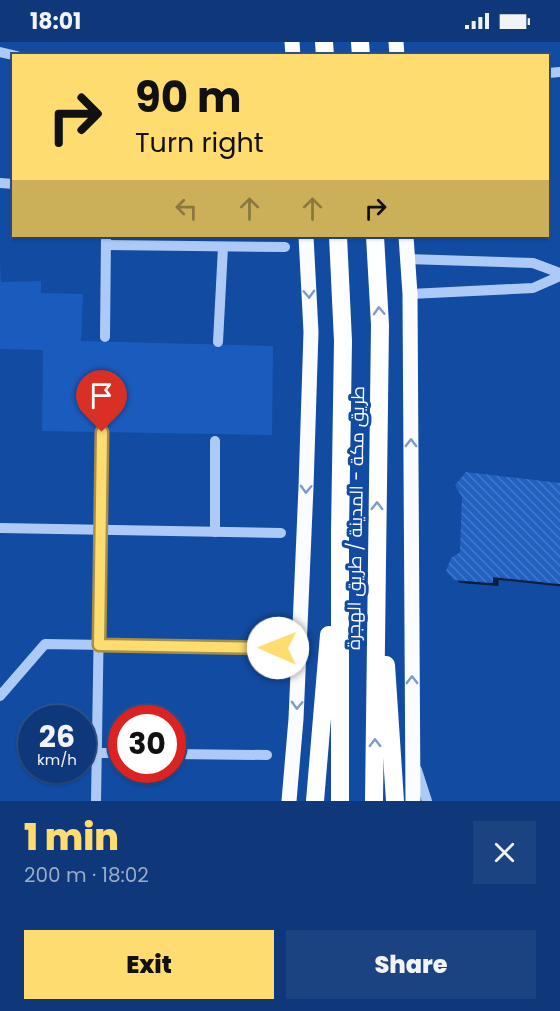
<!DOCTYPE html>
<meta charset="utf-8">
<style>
body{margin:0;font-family:Poppins,Cairo,sans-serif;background:#1c4381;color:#f1f3f6;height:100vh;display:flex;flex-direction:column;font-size:22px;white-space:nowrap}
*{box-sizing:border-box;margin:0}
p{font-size:20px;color:#9bacc7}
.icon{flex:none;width:33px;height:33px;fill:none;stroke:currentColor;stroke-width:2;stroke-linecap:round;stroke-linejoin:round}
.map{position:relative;height:759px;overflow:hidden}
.side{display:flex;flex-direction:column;background:#0e387a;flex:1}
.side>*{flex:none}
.top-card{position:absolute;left:12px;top:12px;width:537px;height:183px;border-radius:0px;box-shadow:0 2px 4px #0004,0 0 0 2px #2e528b;background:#ffdc70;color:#111;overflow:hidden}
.speed{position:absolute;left:18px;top:663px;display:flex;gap:12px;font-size:30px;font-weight:700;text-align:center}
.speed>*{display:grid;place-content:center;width:78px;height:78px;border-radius:50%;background:#0e387a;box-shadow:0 2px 4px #0004,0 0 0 2px #2e528b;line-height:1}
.speed small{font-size:15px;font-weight:400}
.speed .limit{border:9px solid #d22;background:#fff;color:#111}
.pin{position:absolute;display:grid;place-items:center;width:51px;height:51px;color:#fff;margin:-62px -26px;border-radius:50% 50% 50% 0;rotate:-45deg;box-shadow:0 0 6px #0007}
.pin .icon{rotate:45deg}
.me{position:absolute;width:66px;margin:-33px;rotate:271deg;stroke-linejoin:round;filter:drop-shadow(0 0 4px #0008)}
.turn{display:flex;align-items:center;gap:21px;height:126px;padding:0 24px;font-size:27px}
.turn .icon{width:78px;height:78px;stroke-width:2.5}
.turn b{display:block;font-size:42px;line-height:51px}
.lanes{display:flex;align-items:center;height:57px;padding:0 24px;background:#0003;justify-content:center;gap:30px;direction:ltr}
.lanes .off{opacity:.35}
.round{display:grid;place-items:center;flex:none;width:63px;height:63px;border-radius:0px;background:#1c4381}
.overview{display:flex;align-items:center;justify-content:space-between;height:102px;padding:0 24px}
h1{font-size:36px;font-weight:800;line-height:45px;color:#ffdc70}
.action{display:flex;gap:12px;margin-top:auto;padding:12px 24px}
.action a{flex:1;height:69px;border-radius:0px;background:#ffdc70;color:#111;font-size:24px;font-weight:800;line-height:69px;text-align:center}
.action a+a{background:#1c4381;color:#f1f3f6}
.status{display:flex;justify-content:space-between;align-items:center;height:42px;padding:0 30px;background:#0e387a;direction:ltr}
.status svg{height:16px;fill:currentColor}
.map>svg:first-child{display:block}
.green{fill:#1a5cbd}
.building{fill:url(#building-back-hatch);filter:url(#shadow)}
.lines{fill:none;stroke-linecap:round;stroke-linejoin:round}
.minor{stroke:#accaf5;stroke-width:10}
.major{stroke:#fafcff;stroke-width:15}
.highway{stroke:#fff;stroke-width:18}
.oneway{stroke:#7a9bcc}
.oneway2{stroke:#7d9ccc}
.route-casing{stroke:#a68f49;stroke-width:15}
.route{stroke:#ffdc70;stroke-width:10}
.labels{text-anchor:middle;stroke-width:6;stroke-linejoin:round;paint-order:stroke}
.street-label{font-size:18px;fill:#fff;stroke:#124ba2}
</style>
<div class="status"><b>18:01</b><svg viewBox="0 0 49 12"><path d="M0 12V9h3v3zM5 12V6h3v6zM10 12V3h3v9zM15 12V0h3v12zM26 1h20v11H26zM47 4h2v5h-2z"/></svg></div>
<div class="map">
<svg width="560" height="759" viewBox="0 0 560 759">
<defs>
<pattern id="building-back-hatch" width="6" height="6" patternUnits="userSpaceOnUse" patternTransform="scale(1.5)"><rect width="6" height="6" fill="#2061c1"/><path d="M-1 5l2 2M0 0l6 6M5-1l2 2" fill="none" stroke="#4179ca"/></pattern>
<filter id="shadow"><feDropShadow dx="5.5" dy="3" stdDeviation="0" flood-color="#0009"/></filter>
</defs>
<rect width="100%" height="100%" fill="#124ba2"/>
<path class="green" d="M0,220L1,240L41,239V251L83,252L81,299L273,304L272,393L42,389L43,308L0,307Z"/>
<path class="building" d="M466,430L560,441V542L493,535V541L454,538L446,529L451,516L460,510L462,455L455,443Z"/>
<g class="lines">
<g class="minor">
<path d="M0,10L17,14"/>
<path d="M548,31L560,30"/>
<path d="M0,141L14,142"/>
<path d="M106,203L285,205"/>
<path d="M407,217L533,221L560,231"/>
<path d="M410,252L533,246L560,234"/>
<path d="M105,295L106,194"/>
<path d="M218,300L223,205"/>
<path d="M0,486L281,491"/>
<path d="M215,490V399"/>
<path d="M0,654L45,602L278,606"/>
<path d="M97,711H122"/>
<path d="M172,712L267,713"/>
<path d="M417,728L427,759"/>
<path d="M96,759L102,390"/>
</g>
<g class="major">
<path d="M292,0L293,14"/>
<path d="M396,0L397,14"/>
<path d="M406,194L410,252L413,759"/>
<path d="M289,759L296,677L306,445L311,290L306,194"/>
</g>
<g class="highway">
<path d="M324,0L325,14"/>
<path d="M360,0L361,14"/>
<path d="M338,194L343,299L340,490V759"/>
<path d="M386,623L395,759"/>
<path d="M315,759L329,593"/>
<path d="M374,759L380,283L375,194"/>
</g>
</g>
<defs><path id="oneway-chevron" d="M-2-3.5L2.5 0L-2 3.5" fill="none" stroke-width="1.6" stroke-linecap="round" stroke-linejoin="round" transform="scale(1.5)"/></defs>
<g class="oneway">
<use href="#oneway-chevron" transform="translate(309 252) rotate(87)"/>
<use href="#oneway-chevron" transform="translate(411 401) rotate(-90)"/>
<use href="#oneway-chevron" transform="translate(306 447) rotate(92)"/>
<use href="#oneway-chevron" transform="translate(412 638) rotate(-90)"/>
<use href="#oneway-chevron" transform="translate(297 663) rotate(92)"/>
</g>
<g class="oneway2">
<use href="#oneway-chevron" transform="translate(379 269) rotate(-93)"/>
<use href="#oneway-chevron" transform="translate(377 464) rotate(-89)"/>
<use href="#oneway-chevron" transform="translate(375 701) rotate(-90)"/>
</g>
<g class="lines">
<defs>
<path id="route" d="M102,390L99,603L278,606"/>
</defs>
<use href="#route" class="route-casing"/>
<use href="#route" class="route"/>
</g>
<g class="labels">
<g class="street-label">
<text transform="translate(356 476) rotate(-89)" y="6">طريق مكة - المدينة / طريق الهجرة</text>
</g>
</g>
</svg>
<div class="speed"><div>26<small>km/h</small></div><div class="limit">30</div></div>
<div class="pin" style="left:102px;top:390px;background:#d93025"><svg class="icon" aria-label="arrive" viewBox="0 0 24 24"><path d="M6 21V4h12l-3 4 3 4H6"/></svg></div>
<svg class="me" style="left:278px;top:606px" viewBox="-20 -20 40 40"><circle r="19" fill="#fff"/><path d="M0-13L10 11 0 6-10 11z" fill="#ffdc70"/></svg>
<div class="top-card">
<div class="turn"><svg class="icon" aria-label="right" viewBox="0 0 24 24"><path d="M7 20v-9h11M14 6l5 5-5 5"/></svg><div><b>90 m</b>Turn right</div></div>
<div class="lanes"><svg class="icon off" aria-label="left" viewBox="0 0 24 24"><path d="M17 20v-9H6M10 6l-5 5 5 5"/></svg><svg class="icon off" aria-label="ahead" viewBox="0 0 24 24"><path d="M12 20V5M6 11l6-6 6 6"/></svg><svg class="icon off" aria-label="ahead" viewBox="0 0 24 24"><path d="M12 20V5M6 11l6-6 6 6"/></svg><svg class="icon" aria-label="right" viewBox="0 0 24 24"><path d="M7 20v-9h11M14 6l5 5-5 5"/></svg></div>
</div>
</div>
<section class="side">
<div class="overview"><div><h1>1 min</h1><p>200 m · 18:02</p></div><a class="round"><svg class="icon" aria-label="close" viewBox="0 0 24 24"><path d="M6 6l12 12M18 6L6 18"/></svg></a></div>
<div class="action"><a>Exit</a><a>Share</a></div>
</section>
